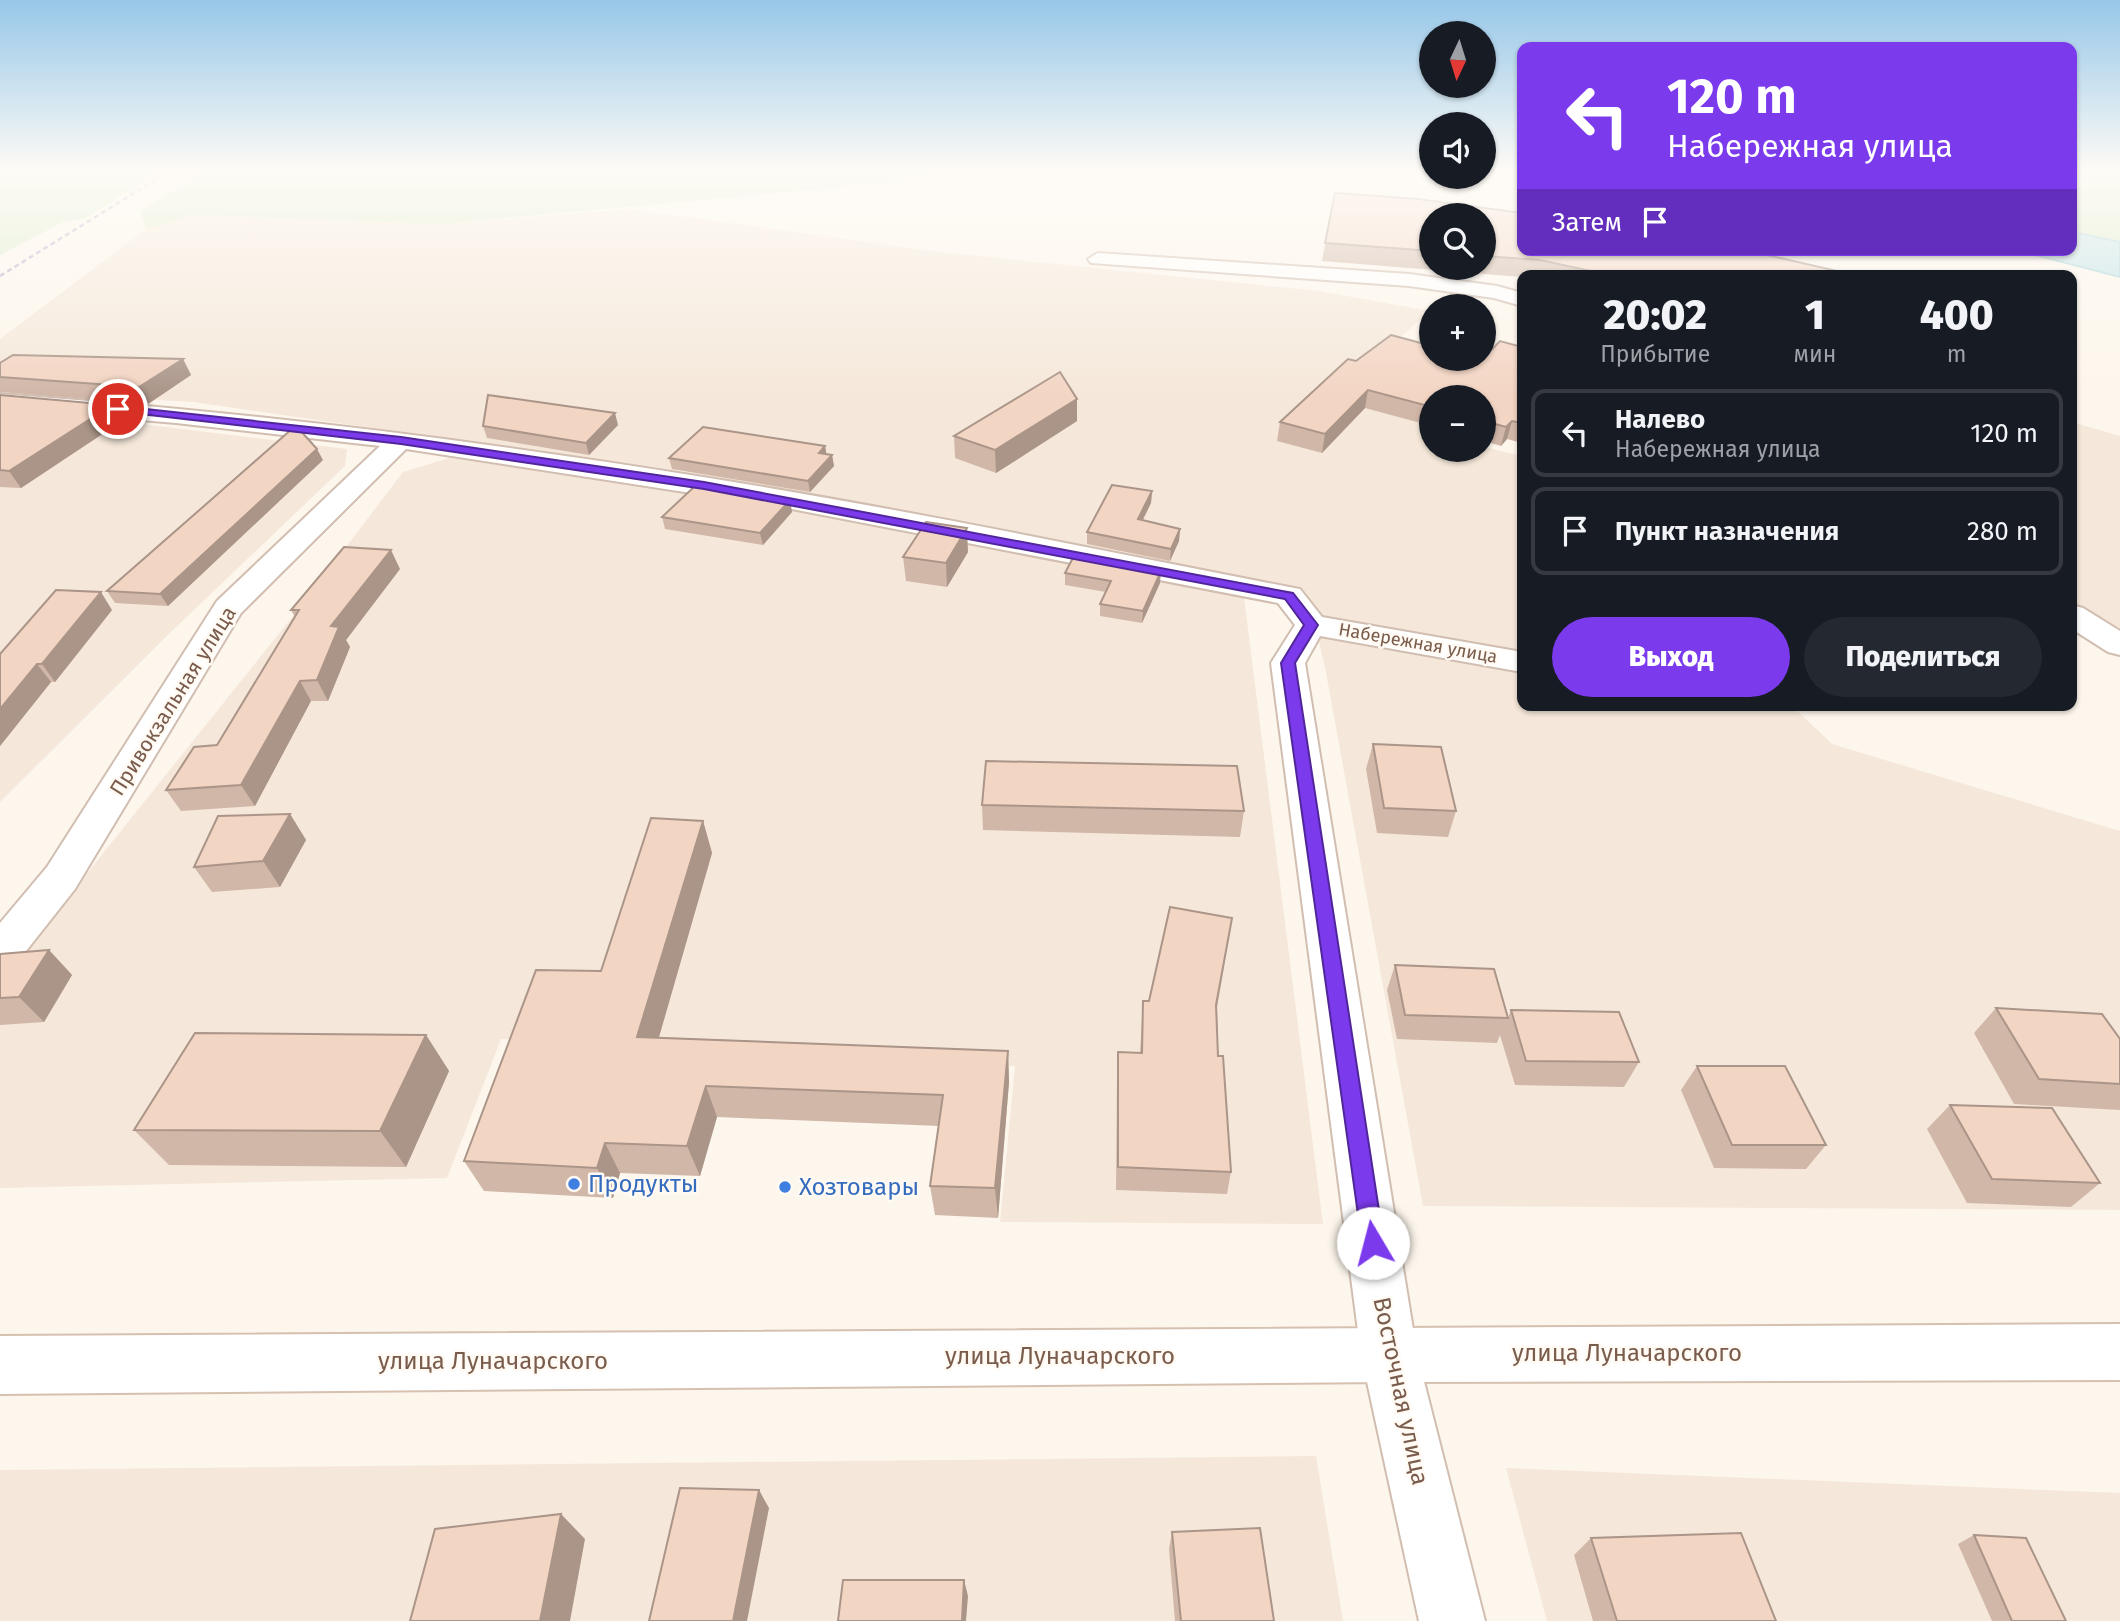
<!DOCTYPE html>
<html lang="ru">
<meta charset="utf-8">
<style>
body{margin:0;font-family:"Fira Sans",sans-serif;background:#242831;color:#f1f3f6;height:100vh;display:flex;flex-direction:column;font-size:26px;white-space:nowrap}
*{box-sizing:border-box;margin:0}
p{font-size:23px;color:#9ea1a6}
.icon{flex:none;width:38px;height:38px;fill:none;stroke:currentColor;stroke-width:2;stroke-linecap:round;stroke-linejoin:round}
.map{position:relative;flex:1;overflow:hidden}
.sheet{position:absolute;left:1517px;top:270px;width:560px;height:441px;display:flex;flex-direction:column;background:#171b24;border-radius:14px;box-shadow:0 2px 5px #0004}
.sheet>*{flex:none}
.banner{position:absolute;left:1517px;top:42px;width:560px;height:214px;border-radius:14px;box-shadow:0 2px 5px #0004;background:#7c3aed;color:#fff;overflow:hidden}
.needle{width:46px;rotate:184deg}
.buttons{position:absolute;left:1419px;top:21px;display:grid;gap:14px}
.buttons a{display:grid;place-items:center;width:77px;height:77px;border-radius:50%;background:#171b24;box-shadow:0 2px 5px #0004;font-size:35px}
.pin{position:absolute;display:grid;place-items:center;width:60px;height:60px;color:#fff;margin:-30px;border:4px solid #fff;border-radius:50%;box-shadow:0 2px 7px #0007}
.me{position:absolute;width:77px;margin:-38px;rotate:352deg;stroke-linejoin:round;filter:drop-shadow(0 0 5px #0008)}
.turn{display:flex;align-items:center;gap:24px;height:147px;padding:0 35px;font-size:32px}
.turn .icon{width:91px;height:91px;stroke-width:2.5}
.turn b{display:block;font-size:49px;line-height:60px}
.then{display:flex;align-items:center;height:66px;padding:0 35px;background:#0003;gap:14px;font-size:26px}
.eta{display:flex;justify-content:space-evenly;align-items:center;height:119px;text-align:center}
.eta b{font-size:42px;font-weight:800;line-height:49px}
.cta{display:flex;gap:14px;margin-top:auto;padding:14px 35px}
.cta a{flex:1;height:80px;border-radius:42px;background:#7c3aed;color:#fff;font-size:28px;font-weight:800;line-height:80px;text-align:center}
.cta a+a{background:#242831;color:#f1f3f6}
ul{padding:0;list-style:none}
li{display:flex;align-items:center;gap:21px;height:88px;margin:0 14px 10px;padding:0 21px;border:4px solid #363941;border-radius:14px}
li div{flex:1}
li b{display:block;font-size:26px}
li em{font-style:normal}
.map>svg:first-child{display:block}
.residential{fill:#f5e8da}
.green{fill:#d8ecc9}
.water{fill:#bfe3e8;stroke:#a5d3da;stroke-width:2}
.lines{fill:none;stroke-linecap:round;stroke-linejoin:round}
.street-casing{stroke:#d1beb0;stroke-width:4}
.secondary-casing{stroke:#d6c0b0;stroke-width:4}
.street{fill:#fff;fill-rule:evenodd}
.secondary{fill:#fff;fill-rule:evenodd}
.rail{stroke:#b9a8c9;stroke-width:2.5;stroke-dasharray:5 3.5;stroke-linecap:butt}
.wall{fill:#d1b7a8;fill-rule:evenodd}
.shaded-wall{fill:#aa9588}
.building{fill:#f3d5c3;stroke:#aa9588;stroke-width:2}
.route{fill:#7c3aed;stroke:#51269a;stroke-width:2}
.shop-dot{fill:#3f7fe0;stroke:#fffaf3;stroke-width:2.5}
.labels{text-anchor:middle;stroke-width:5;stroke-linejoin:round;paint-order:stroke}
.far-street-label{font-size:18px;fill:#7a5c4d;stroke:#fffaf3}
.street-label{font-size:21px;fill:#7a5c4d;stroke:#fffaf3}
.near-shop-label{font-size:24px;fill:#366cbe;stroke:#fffaf3;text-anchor:start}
.near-street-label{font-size:24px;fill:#7a5c4d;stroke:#fffaf3}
</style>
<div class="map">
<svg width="2120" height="1621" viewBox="0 0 2120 1621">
<rect width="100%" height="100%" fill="#fdf6ec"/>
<g class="residential">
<path d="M629,209L931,251L1319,291L1430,311L1385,351L1432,397L1431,409L1418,431L1431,434L1432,450H1484V447L1522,456V705H1791L1832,744L2120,831V1210L1423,1206L1325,667L1307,593L710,478L194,402L0,391V339L146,229L193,215L441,224Z"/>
<path d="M0,414L141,424L347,449L345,466L175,628L0,802Z"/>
<path d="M2072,422L2120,436V630L2072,601Z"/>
<path d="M449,458L696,492L1244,597L1323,1224L1000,1222L1015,1066L501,1039L447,1178L0,1188V982L305,601L403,472Z"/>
<path d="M1316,1456L1343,1621H0V1470Z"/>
<path d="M1506,1468L2120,1493V1621H1547Z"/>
</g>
<g class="green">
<path d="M0,169H163L86,218L61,223L0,255Z"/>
<path d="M208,169H966L878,184L441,224L193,215L146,229L141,211Z"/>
<path d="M2072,169H2120V242L2072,232Z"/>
</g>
<path class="water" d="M2072,232L2120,242V277L2016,250H2072Z"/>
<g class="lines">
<defs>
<g id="street">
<path d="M1098,253L1409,274L1497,286L1522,293V306L1494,298L1409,286L1091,263L1088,259Z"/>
<path d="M0,394C236,411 469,439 703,477C899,508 1094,549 1289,587L1300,589L1322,617L1522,652V672L1320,636L1305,663L1417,1354L1485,1621H1419L1361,1354L1271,663L1295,625L1278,603L776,506L406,449L241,613L75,889L15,965L0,970V923L47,867L217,601L380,446L176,423L0,408Z"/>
<path d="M2072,605L2083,608L2120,631V655L2108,652L2072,629Z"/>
</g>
<path id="secondary" d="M2120,1324V1380L1389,1382L0,1394V1336Z"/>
</defs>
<use href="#street" class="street-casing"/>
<use href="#secondary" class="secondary-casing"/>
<use href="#street" class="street"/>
<use href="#secondary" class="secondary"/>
<path class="rail" d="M0,276L173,169"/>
</g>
<g class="wall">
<path d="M1335,193L1418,199L1522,213V250H1745L1846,273L1845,275H1522V277L1322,261ZM1432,215H1484V268H1432Z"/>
<path d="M1522,347V443L1507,439L1501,446L1484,441V397H1432V426L1365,408L1322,453L1277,441L1280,422L1356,361L1482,360Z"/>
<path d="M183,359L191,375L148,404L0,392V363Z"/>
<path d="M0,395L122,421L21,488L0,487Z"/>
<path d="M1077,421L996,473L955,458L954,436Z"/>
<path d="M618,425L589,455L487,438L483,426Z"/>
<path d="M825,446L826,454L832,455L834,466L810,492L672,469L669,458Z"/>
<path d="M323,460L168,606L115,603L107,591Z"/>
<path d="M1152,491L1151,503L1143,520L1180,529L1179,541L1170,561L1087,544V532Z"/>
<path d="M792,512L763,545L665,529L662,517Z"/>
<path d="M968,552L947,587L906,581L903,557Z"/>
<path d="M400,569L346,640L350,647L328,701H311L255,806L181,811L166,790L217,745L295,617L291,610Z"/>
<path d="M1065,573L1160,583L1142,623L1100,616V604L1106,592L1065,585Z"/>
<path d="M112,610L55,682H51L0,746V654Z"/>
<path d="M1373,744L1456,811L1448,837L1377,833L1366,769Z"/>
<path d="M982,805L1244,811L1240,837L983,830Z"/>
<path d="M290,814L306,840L280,887L212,892L194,867Z"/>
<path d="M703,821L712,853L659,1037L1008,1051L1009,1082L998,1218L935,1215L930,1186L939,1126L717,1117L700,1176L620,1173L613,1198L484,1191L464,1161L601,971Z"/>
<path d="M1232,918L1217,1008L1218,1056L1231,1172L1227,1194L1116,1190L1117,1076L1118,1052L1140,1053L1143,1001H1149Z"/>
<path d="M49,950L72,975L44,1022L0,1025V954Z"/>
<path d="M1395,965L1508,1018L1511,1010L1639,1062L1624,1087L1515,1085L1500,1035L1497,1043L1397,1039L1387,990Z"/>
<path d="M1996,1008L2120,1039V1110L2014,1104L1974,1033Z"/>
<path d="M426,1035L449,1071L406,1167L169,1165L134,1130Z"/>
<path d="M1697,1066L1826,1145L1806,1169L1714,1168L1681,1090Z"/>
<path d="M1950,1105L2100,1183L2071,1207L1967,1203L1927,1129Z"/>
<path d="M1172,1532L1274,1621H1175L1169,1549Z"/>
<path d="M1974,1535L2066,1621H1992L1958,1544Z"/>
<path d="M1591,1538L1776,1621H1593L1574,1555Z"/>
</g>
<g class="shaded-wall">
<path d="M183,359L191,375L148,404L139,387Z"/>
<path d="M1368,390L1365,408L1322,453L1325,434Z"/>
<path d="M1077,399V421L996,473L995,450Z"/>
<path d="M112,405L122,421L21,488L9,471Z"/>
<path d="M615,413L618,425L589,455L586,443Z"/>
<path d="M1512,421L1507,439L1501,446L1506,427Z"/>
<path d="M825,446L827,457L819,453Z"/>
<path d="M317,449L323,460L168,606L160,594Z"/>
<path d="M832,455L834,466L810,492L808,481Z"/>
<path d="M1152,491L1151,503L1137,531L1138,519Z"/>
<path d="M790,500L792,512L763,545L760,533Z"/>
<path d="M967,528L968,552L947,587L946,563Z"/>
<path d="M1180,529L1179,541L1170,561L1171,549Z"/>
<path d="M391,550L400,569L346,640L350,647L328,701L317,680L331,626Z"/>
<path d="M1161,571L1160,583L1142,623L1143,611Z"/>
<path d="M101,592L112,610L55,682L42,664Z"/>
<path d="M37,664L51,682L0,746V709Z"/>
<path d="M300,681L311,701L255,806L241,785Z"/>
<path d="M290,814L306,840L280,887L263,861Z"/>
<path d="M703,821L712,853L650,1068L637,1037Z"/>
<path d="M49,950L72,975L44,1022L19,997Z"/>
<path d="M426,1035L449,1071L406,1167L380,1131Z"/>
<path d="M1008,1051L1009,1082L998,1218L995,1188Z"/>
<path d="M706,1086L717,1117L700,1176L687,1146Z"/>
<path d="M605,1143L620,1173L613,1198L597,1168Z"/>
<path d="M759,1490L769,1508L747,1621H733Z"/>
<path d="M561,1514L585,1539L570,1621H540Z"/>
<path d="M964,1580L968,1596L966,1621H962Z"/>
</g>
<g class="building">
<path d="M1335,193L1418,199L1522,213V250H1745L1846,273L1844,275H1609L1540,260L1484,256V215H1432V251L1325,243Z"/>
<path d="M1391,335L1432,346V359L1482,360L1500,341L1522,347V423L1512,421L1506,427L1484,421V397H1432V407L1368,390L1325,434L1280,422L1348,359L1356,361Z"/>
<path d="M13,355L183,359L139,387L0,377V363Z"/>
<path d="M1060,372L1077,399L995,450L954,436Z"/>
<path d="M0,395L112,405L9,471L0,470Z"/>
<path d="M488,395L615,413L586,443L483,426Z"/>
<path d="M703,427L825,446L819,453L832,455L808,481L669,458Z"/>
<path d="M293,428L299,429L317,449L160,594L107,591Z"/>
<path d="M696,485L790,500L760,533L662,517Z"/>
<path d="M1112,485L1152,491L1138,519L1180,529L1171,549L1087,532Z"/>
<path d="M926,522L967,528L946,563L903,557Z"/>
<path d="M344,547L391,550L331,626L339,627L317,680L300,681L241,785L166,790L194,747L217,745L299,610H291Z"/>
<path d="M1075,554L1161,571L1143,611L1100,604L1111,581L1065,573Z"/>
<path d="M56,590L101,592L42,664H37L0,709V654Z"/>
<path d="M1373,744L1441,747L1456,811L1384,808Z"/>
<path d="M986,761L1237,766L1244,811L982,805Z"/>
<path d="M290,814L263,861L194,867L218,816Z"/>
<path d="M651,818L703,821L637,1037L1008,1051L995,1188L930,1186L943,1095L706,1086L687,1146L605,1143L597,1168L464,1161L536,970L601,971Z"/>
<path d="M1170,907L1232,918L1216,1005L1218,1056H1223L1231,1172L1118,1167V1052L1142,1053L1143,1001H1149Z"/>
<path d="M49,950L19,997L0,998V954Z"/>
<path d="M1395,965L1494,969L1508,1018L1405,1015Z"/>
<path d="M1996,1008L2102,1014L2120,1039V1084L2039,1079Z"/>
<path d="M1511,1010L1619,1012L1639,1062L1526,1061Z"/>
<path d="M195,1033L426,1035L380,1131L134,1130Z"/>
<path d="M1697,1066H1785L1826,1145H1732Z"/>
<path d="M1950,1105L2052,1108L2100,1183L1992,1179Z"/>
<path d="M680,1488L759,1490L733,1621H649Z"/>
<path d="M561,1514L540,1621H410L435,1529Z"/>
<path d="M1260,1528L1274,1621H1181L1172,1532Z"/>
<path d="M1741,1533L1776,1621H1617L1591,1538Z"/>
<path d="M1974,1535L2026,1538L2066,1621H2012Z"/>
<path d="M843,1580H964L962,1621H838Z"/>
</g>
<linearGradient id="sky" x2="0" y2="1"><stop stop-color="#97c7e8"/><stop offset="0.43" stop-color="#fefbf6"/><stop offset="1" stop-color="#fefbf6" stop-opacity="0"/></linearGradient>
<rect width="2120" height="396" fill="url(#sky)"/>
<path class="route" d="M118,406L401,437L704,482L1293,593L1318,625L1295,663L1384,1243L1381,1251L1373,1254L1365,1251L1362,1243L1281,663L1304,625L1285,599L704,489L401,444L115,411V407Z"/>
<g class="shop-dot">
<circle cx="574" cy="1184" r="7"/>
<circle cx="785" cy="1187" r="7"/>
</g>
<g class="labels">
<g class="far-street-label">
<text transform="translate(1418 643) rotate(10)" y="6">Набережная улица</text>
</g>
<g class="street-label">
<text transform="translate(173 701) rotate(-58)" y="7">Привокзальная улица</text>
</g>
<g class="near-shop-label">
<text x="588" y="1192">Продукты</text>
<text x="799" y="1195">Хозтовары</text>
</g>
<g class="near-street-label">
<text x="1627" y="1361">улица Луначарского</text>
<text x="1060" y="1364">улица Луначарского</text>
<text x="493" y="1369">улица Луначарского</text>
<text transform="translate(1401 1391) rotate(78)" y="8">Восточная улица</text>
</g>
</g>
</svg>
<div class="buttons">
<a><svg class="needle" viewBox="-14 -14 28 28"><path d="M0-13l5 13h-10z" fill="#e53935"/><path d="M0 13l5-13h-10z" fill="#9ea1a6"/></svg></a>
<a><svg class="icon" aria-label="sound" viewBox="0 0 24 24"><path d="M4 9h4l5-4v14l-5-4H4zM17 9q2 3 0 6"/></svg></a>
<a><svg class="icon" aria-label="search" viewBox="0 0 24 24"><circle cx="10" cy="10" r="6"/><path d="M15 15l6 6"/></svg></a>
<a>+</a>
<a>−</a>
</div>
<div class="pin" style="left:118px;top:409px;background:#d93025"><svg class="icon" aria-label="arrive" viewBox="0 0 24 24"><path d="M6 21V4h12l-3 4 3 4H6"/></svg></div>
<svg class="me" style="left:1373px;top:1243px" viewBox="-20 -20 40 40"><circle r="19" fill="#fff"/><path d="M0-13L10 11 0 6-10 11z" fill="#7c3aed"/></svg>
<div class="banner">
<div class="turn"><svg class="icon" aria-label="left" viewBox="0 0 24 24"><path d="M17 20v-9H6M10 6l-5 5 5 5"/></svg><div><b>120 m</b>Набережная улица</div></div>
<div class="then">Затем<svg class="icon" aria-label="arrive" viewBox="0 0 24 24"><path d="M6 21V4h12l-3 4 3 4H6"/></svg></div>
</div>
<section class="sheet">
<div class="eta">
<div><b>20:02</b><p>Прибытие</p></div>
<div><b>1</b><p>мин</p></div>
<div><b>400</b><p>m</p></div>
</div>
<ul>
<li><svg class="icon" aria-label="left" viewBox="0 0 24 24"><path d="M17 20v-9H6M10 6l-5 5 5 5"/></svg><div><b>Налево</b><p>Набережная улица</p></div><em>120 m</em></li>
<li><svg class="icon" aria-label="arrive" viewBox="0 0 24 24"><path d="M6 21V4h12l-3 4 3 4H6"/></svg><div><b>Пункт назначения</b></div><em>280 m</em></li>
</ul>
<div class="cta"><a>Выход</a><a>Поделиться</a></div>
</section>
</div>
